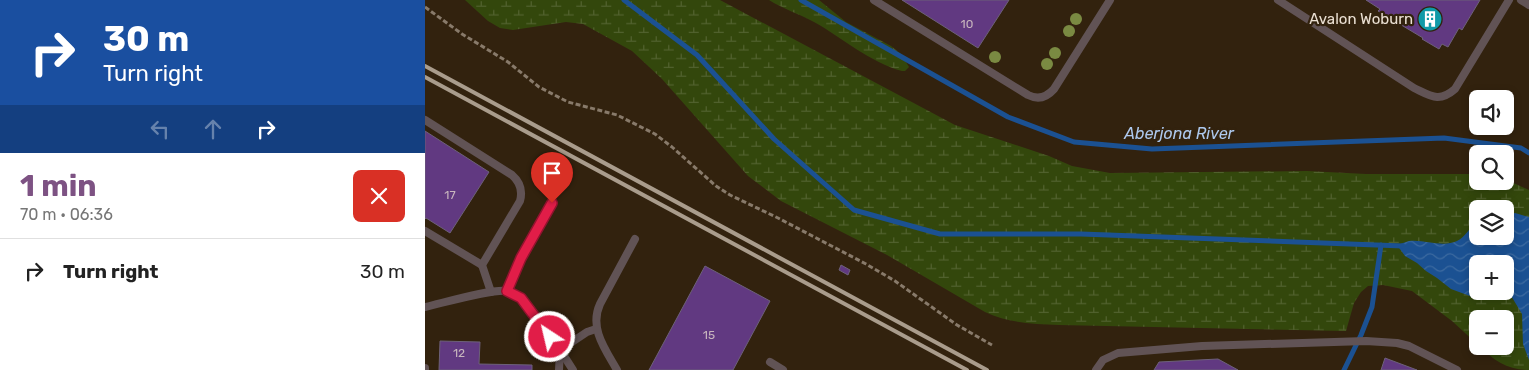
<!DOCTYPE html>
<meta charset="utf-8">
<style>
body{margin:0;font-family:Rubik,sans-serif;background:#f2f2f2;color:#222;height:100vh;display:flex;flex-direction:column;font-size:19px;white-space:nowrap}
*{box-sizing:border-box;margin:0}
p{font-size:16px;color:#767676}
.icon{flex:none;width:28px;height:28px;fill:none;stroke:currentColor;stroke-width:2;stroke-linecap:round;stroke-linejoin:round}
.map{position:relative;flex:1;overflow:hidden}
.details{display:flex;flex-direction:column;background:#fff;width:425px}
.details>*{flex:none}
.guide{background:#1a4fa0;color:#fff;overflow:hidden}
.buttons{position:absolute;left:1044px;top:90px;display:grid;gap:10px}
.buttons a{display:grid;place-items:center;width:45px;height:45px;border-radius:8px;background:#fff;box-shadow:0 2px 8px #0003;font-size:25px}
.pin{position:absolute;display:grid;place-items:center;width:42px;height:42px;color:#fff;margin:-51px -21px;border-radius:50% 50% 50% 0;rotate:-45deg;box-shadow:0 0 5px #0007}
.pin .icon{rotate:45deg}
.me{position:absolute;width:55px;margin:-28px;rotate:325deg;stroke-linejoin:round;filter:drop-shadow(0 0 4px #0008)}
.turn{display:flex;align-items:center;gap:18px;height:105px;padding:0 20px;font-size:22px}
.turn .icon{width:65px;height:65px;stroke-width:2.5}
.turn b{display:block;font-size:35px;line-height:42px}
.lanes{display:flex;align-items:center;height:48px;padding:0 20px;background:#0003;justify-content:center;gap:25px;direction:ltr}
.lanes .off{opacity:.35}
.round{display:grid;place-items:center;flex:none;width:52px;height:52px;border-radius:8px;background:#f2f2f2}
.summary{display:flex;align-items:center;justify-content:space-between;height:85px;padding:0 20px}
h1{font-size:30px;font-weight:700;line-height:38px;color:#7d5283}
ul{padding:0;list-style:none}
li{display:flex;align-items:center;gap:15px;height:65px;padding:0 20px;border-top:1px solid #e0e0e0}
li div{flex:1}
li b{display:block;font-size:19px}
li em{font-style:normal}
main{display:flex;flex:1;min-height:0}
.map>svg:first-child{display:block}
.wetland{fill:url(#wetland-marsh);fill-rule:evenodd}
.water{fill:url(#water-waves);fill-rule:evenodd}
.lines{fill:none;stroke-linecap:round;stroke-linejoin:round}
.stream{stroke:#1b5192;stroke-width:5}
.building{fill:#613981;stroke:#6d6179}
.path{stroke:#887a6a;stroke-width:3;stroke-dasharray:5 2.5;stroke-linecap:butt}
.service{stroke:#615355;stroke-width:8}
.rail{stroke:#a99c8c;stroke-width:4}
.tree{fill:#7a8a42}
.route-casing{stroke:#92132f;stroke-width:12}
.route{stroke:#e11d48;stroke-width:9}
.labels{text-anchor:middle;stroke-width:4.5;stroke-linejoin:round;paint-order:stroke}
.number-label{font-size:12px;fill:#c8b6be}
.poi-label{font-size:15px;fill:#ebe0d3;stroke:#32220e;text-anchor:end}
.water-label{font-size:16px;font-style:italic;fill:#aec9ee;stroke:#32220e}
</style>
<main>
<section class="details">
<div class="guide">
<div class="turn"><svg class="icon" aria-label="right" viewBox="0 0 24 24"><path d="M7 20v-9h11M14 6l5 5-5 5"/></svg><div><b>30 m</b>Turn right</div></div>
<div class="lanes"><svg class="icon off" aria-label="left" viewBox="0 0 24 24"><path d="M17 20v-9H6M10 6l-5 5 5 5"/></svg><svg class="icon off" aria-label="ahead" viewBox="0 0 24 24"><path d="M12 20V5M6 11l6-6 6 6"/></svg><svg class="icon" aria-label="right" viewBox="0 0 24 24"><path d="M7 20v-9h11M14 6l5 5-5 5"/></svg></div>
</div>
<div class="summary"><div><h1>1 min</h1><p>70 m · 06:36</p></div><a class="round" style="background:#d93025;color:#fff"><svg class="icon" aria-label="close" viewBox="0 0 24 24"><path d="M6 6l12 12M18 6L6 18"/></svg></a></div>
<ul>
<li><svg class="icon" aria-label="right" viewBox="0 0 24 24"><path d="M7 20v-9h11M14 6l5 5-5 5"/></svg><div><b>Turn right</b></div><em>30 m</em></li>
</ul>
</section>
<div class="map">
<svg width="1104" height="370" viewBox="0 0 1104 370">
<defs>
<pattern id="wetland-marsh" width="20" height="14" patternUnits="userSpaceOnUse" patternTransform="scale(1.25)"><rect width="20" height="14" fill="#33470c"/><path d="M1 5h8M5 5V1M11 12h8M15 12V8" fill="none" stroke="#51612e"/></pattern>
<pattern id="water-waves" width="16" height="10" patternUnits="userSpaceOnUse" patternTransform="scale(1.25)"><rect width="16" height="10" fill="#1b5192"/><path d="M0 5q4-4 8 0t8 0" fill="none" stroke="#3c6aa0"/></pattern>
</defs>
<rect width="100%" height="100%" fill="#32220e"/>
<g class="wetland">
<path d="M40,0H295L530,125L624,156L647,166L685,173L882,171L941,174H1052V181H1080V179L1104,190V370C1083,370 1069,361 1055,346H1080V319H1052V344L1027,321L987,291L958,285L943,286L936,292L929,303L921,331L634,325C607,324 584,323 560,312L462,255L356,201L323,176L237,79L207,51L158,24L141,22L88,30L75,28L63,21ZM1052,209H1080V236H1052ZM1052,264H1080V291H1052Z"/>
<path d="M344,0H394L421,22L466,46L476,54L484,67L480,71H477C444,62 418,38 389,22C375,14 358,9 344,0Z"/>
</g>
<path class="water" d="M1090,213L1104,217V360L1098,344L1097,314L1085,294L1060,295L1053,299L1026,289L1012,278L1001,271L992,263L980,256L972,245C976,244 980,242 984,241C999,239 1017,248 1032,241C1041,237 1044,227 1052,222V236H1080V216ZM1052,264H1080V291H1052Z"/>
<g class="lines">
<g class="stream">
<path d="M199,0L272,55L349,139L429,210L515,234H656L978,246"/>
<path d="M376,0L583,117L649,142L727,149L1019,138L1096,148L1104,153"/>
<path d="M919,370L936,335L947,307L956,245"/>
</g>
</g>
<g class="building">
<path d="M477,0H584L553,48Z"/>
<path d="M941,0H1055L1037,30L1034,28L1023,47L1017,44L1014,49L997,39L998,38L953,11L955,9Z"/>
<path d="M0,131L64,172L25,233L1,218L0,219Z"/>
<path d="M416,265L425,270L423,275L414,270Z"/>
<path d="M280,266L345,301L308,370H224Z"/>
<path d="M15,341L55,342L54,364L107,365V370H14Z"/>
<path d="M960,358L992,370H956Z"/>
<path d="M793,359L813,370H729L734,362Z"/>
</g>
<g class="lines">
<path class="path" d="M0,7L37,34L83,62L114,87L143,102L192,115L230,134L247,147L291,186L305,195L353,218L441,264L470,281L532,325L567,345"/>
<g class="service">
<path d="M449,0L603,95C613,100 622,97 629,89L685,0"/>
<path d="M853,0L989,88C1006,96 1014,103 1030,89L1084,0"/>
<path d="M1096,0L1104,5"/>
<path d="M0,120L87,175C95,182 98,190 95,201L57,265L66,292"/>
<path d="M0,231L57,265"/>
<path d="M82,291L96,258L127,203"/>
<path d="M0,307C18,303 68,288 83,291C103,295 136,352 148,370"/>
<path d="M345,362L358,370"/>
<path d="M0,368V370"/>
<path d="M134,370L135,350L162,332L171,329"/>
<path d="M192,370C180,349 164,328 175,304L210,239"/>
<path d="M671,370L678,360L693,353L777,346L941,341L972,343L984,346L1032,370"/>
</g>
<g class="rail">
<path d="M0,66L562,370"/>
<path d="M0,77L542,370"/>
</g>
</g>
<g class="tree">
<circle cx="651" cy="19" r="6"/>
<circle cx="644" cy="31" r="6"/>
<circle cx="630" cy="53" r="6"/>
<circle cx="570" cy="57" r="6"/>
<circle cx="622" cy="64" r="6"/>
</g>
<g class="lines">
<defs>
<path id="route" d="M125,337L96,298L82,291L96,258L127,203"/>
</defs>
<use href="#route" class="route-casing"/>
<use href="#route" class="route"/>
</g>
<defs>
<symbol id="building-disc" viewBox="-11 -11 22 22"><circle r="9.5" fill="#0f9aa8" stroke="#32220e"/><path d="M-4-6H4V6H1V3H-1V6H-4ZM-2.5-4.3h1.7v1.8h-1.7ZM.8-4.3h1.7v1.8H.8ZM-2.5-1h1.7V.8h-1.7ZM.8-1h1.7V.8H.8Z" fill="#fff"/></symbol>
</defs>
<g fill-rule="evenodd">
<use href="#building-disc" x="991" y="5" width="28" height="28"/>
</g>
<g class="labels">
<g class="number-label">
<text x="542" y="28">10</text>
<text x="25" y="199">17</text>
<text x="284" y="339">15</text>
<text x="34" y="357">12</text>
</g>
<g class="poi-label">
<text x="988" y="24">Avalon Woburn</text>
</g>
<g class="water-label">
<text x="754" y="139">Aberjona River</text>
</g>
</g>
</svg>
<div class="buttons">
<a><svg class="icon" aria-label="sound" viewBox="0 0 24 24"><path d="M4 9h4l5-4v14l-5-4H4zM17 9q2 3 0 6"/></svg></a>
<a><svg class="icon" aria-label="search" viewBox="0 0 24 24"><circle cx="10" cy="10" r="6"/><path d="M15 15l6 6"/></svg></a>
<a><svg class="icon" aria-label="layers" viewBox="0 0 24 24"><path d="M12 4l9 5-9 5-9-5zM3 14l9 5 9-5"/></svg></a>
<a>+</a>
<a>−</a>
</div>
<div class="pin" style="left:127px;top:203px;background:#d93025"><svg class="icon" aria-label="arrive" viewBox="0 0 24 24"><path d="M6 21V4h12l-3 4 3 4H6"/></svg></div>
<svg class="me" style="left:125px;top:337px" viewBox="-20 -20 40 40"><circle r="17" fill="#e11d48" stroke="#fff" stroke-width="3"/><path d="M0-11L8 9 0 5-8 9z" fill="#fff"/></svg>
</div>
</main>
